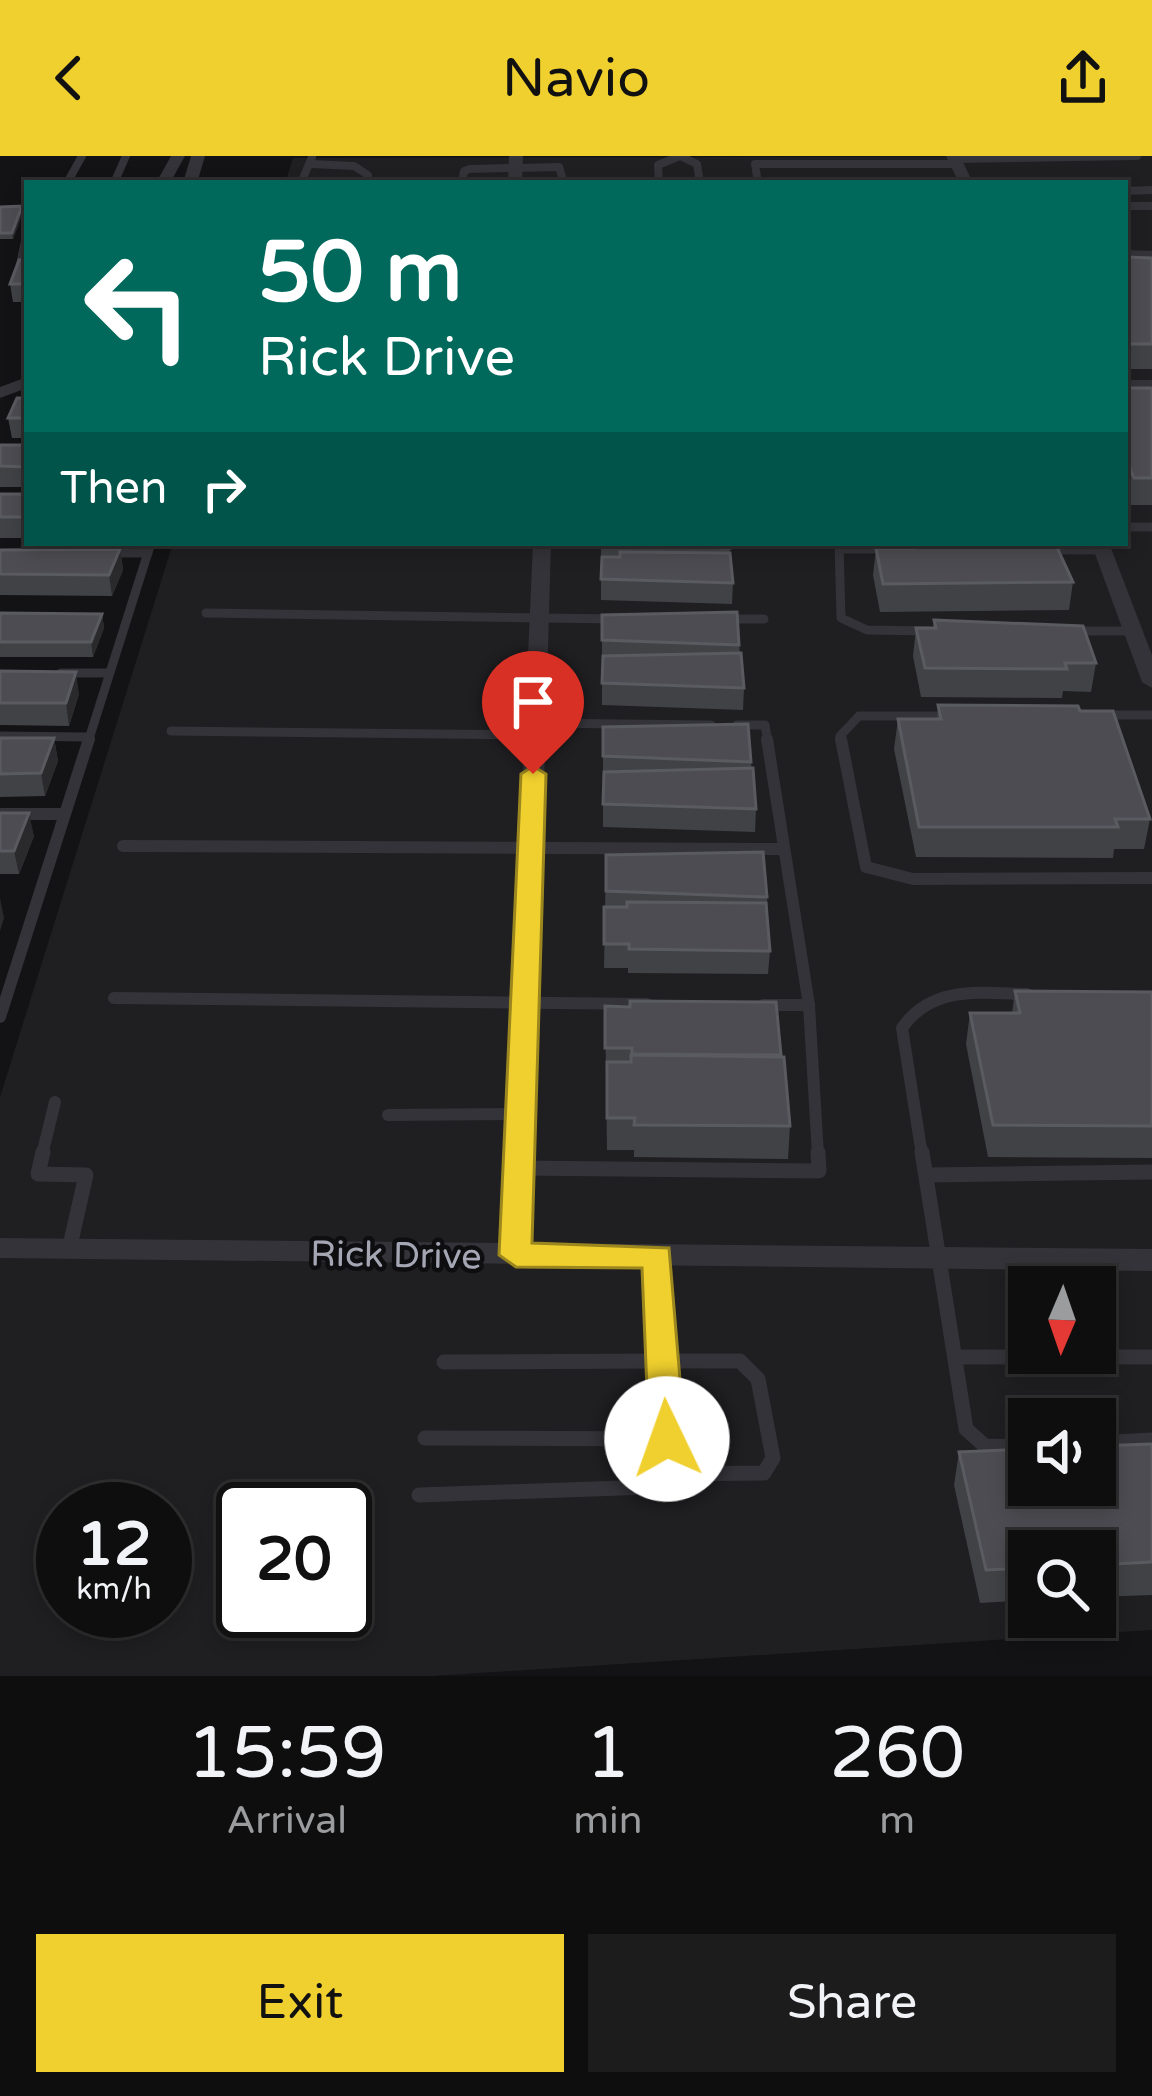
<!DOCTYPE html>
<style>
body{margin:0;font-family:"Varela Round",sans-serif;background:#1c1c1d;color:#f1f3f6;height:100vh;display:flex;flex-direction:column;font-size:45px;white-space:nowrap}
*{box-sizing:border-box;margin:0}
p{font-size:39px;color:#9b9c9e}
.icon{flex:none;width:66px;height:66px;fill:none;stroke:currentColor;stroke-width:2;stroke-linecap:round;stroke-linejoin:round}
.map{position:relative;height:1520px;overflow:hidden}
.side{display:flex;flex-direction:column;background:#0e0e0f;flex:1}
.side>*{flex:none}
.top-card{position:absolute;left:24px;top:24px;width:1104px;height:366px;border-radius:0px;box-shadow:0 6px 18px #0003,0 0 0 3px #2e2e2f;background:#00695c;color:#fff;overflow:hidden}
.needle{width:78px;rotate:182deg}
.buttons{position:absolute;left:1008px;top:1110px;display:grid;gap:24px}
.buttons a{display:grid;place-items:center;width:108px;height:108px;border-radius:0px;background:#0e0e0f;box-shadow:0 6px 18px #0003,0 0 0 3px #2e2e2f;font-size:60px}
.speed{position:absolute;left:36px;top:1326px;display:flex;gap:24px;font-size:60px;font-weight:700;text-align:center}
.speed>*{display:grid;place-content:center;width:156px;height:156px;border-radius:50%;background:#0e0e0f;box-shadow:0 6px 18px #0003,0 0 0 3px #2e2e2f;line-height:1}
.speed small{font-size:30px;font-weight:400}
.speed .limit{border:6px solid #111;border-radius:18px;background:#fff;color:#111}
.pin{position:absolute;display:grid;place-items:center;width:102px;height:102px;color:#fff;margin:-123px -51px;border-radius:50% 50% 50% 0;rotate:-45deg;box-shadow:0 0 12px #0007}
.pin .icon{rotate:45deg}
.me{position:absolute;width:132px;margin:-66px;rotate:357deg;stroke-linejoin:round;filter:drop-shadow(0 0 9px #0008)}
.turn{display:flex;align-items:center;gap:42px;height:252px;padding:0 36px;font-size:54px}
.turn .icon{width:156px;height:156px;stroke-width:2.5}
.turn b{display:block;font-size:84px;line-height:102px}
.then{display:flex;align-items:center;height:114px;padding:0 36px;background:#0003;gap:24px;font-size:45px}
.eta{display:flex;justify-content:space-evenly;align-items:center;height:204px;text-align:center}
.eta b{font-size:72px;font-weight:600;line-height:84px}
.action{display:flex;gap:24px;margin-top:auto;padding:24px 36px}
.action a{flex:1;height:138px;border-radius:0px;background:#f0d02e;color:#111;font-size:48px;font-weight:600;line-height:138px;text-align:center}
.action a+a{background:#1c1c1d;color:#f1f3f6}
header{display:flex;justify-content:space-between;align-items:center;height:156px;padding:0 36px;background:#f0d02e;color:#111;font-size:54px;font-weight:600}
.map>svg:first-child{display:block}
.built{fill:#1f1e21;fill-rule:evenodd}
.lines{fill:none;stroke-linecap:round;stroke-linejoin:round}
.lane-far3{stroke:#333339;stroke-width:8}
.lane-far2{stroke:#333339;stroke-width:9}
.lane-far1{stroke:#333339;stroke-width:12}
.lane{stroke:#333339;stroke-width:15}
.street{fill:#333339;fill-rule:evenodd}
.wall{fill:#414246}
.shaded-wall{fill:#2a2a2d}
.building{fill:#4c4c52;stroke:#5a5a61;stroke-width:3}
.route{fill:#f0d02e;stroke:#9c871e;stroke-width:3}
.labels{text-anchor:middle;stroke-width:9;stroke-linejoin:round;paint-order:stroke}
.street-label{font-size:36px;fill:#a4a6b4;stroke:#0e0d0f}
</style>
<header><svg class="icon" aria-label="back" viewBox="0 0 24 24"><path d="M15 5l-7 7 7 7"/></svg>Navio<svg class="icon" aria-label="share" viewBox="0 0 24 24"><path d="M12 15V3M7 8l5-5 5 5M5 13v7h14v-7"/></svg></header>
<div class="map">
<svg width="1152" height="1520" viewBox="0 0 1152 1520">
<rect width="100%" height="100%" fill="#131214"/>
<path class="built" d="M1152,0V1474L433,1520H0V941L173,387H1125V27H285L293,2ZM1029,1131H1095V1197H1029ZM1029,1263H1095V1329H1029ZM63,1353H165V1455H63ZM243,1353H345V1455H243ZM1029,1395H1095V1461H1029Z"/>
<g class="lines">
<g class="lane-far3">
<path d="M954,3L1137,0"/>
<path d="M311,8L354,10L368,19V27"/>
<path d="M67,27L82,0"/>
<path d="M114,27L126,0"/>
<path d="M301,27L312,1"/>
<path d="M462,27L464,15L470,13L559,11L564,27"/>
<path d="M659,27L658,9L680,0L697,8L700,27"/>
<path d="M758,27L755,8H959"/>
<path d="M1125,35L1152,34"/>
<path d="M1125,50H1152"/>
<path d="M27,75L20,109L27,113"/>
<path d="M1125,98L1152,99"/>
<path d="M1125,228H1152"/>
</g>
<g class="lane-far2">
<path d="M1125,371H1152"/>
<path d="M839,387L841,462L867,474L928,475"/>
<path d="M840,393H892"/>
<path d="M1044,394H1103"/>
<path d="M107,397H148"/>
<path d="M206,457L618,463"/>
<path d="M723,463H764"/>
<path d="M1074,475H1133"/>
<path d="M61,517H108"/>
<path d="M1099,559H1152"/>
<path d="M535,567L711,569"/>
<path d="M737,569H765L768,586"/>
<path d="M171,575L535,579"/>
<path d="M0,580L87,581"/>
<path d="M88,586L151,387"/>
<path d="M841,586L840,580L859,560H953"/>
</g>
<g class="lane-far1">
<path d="M767,583L809,849"/>
<path d="M841,583L866,711L913,723L1152,722"/>
<path d="M0,658H63"/>
<path d="M123,690L784,693"/>
<path d="M114,842L647,848"/>
<path d="M763,849H809L818,999"/>
<path d="M0,861L89,583"/>
<path d="M388,959L520,958"/>
<path d="M42,999L55,946"/>
<path d="M922,999L902,872C932,829 980,837 1027,838"/>
</g>
<g class="lane">
<path d="M43,996L38,1018L86,1019L69,1094"/>
<path d="M922,996L966,1273L985,1290L1029,1291"/>
<path d="M519,1012L819,1015L818,996"/>
<path d="M927,1019L1152,1016"/>
<path d="M658,1100L663,1205"/>
<path d="M956,1201H1152"/>
<path d="M663,1205H740L758,1223L773,1302L764,1317L669,1318Z"/>
<path d="M444,1206L663,1205"/>
<path d="M425,1282L667,1283"/>
<path d="M1095,1287L1152,1284"/>
<path d="M419,1339L649,1331L669,1318"/>
</g>
<g class="street">
<path d="M171,0H185L170,27H156Z"/>
<path d="M191,0H205L197,27H183Z"/>
<path d="M509,0H523L522,27H508Z"/>
<path d="M946,0H960L973,27H959Z"/>
<path d="M27,221V232L0,242V231Z"/>
<path d="M533,387H551L531,1087L1152,1093V1115L0,1102V1082L502,1087Z"/>
<path d="M1091,387H1109L1152,499V532L1142,526Z"/>
</g>
</g>
<g class="wall">
<path d="M0,51L23,56L13,83H0Z"/>
<path d="M1125,101L1152,102V213H1125Z"/>
<path d="M27,104V146H13L10,128Z"/>
<path d="M1125,232H1152V349H1130L1125,337Z"/>
<path d="M27,242V282H12L8,262Z"/>
<rect x="0" y="289" width="27" height="42"/>
<rect x="0" y="338" width="27" height="44"/>
<path d="M601,387H729L733,427L732,448L601,444Z"/>
<path d="M910,387H1055L1073,426L1069,454L880,456L873,419L876,392H910Z"/>
<path d="M120,393L123,414L112,440L0,439V394Z"/>
<path d="M0,457L102,458L104,472L93,501H0Z"/>
<path d="M602,459L739,489L744,532L743,554L602,549Z"/>
<path d="M934,464L1096,507L1091,536L1063,535L1062,542L921,541L913,500L916,472H933Z"/>
<path d="M0,515L79,538L69,570L0,569Z"/>
<path d="M938,549L1080,555L1150,663L1144,693H1114L1113,702L916,701L894,593L898,563H937Z"/>
<path d="M603,571L751,606L756,653L755,676L603,671Z"/>
<path d="M0,582H54L58,605L45,640L0,641Z"/>
<path d="M0,657L34,680L19,718H0Z"/>
<path d="M606,699L767,741L770,795L768,818L628,817V812H604Z"/>
<path d="M1015,835L1152,836V1002L988,1001L966,888L970,857H1012Z"/>
<path d="M605,850L781,899L790,970L788,1003L634,1001V994H607Z"/>
<path d="M1152,1288V1439L1095,1441V1395H1029V1444L980,1447L954,1329L959,1296Z"/>
</g>
<g class="shaded-wall">
<path d="M22,50L23,56L13,83L12,77Z"/>
<path d="M120,393L123,414L112,440L109,419Z"/>
<path d="M102,458L104,472L93,501L91,486Z"/>
<path d="M76,516L79,538L69,570L66,547Z"/>
<path d="M54,582L58,605L45,640L41,617Z"/>
<path d="M29,657L34,680L19,718L14,695Z"/>
<path d="M0,742L4,762L0,775Z"/>
</g>
<g class="building">
<path d="M22,50L12,77H0V51Z"/>
<path d="M1125,101L1152,102V188H1125Z"/>
<path d="M19,104H27V128H10Z"/>
<path d="M1125,232H1152V322H1134L1125,299Z"/>
<path d="M17,242H27V262H8Z"/>
<path d="M0,289H27V311L0,310Z"/>
<rect x="0" y="338" width="27" height="23"/>
<path d="M601,387H729L730,392L601,388Z"/>
<path d="M913,387H1055L1073,426L883,428L876,392H914Z"/>
<path d="M120,393L109,419L0,418V394Z"/>
<path d="M620,396L730,397L733,427L601,423L602,401H620Z"/>
<path d="M737,456L739,489L602,484V459Z"/>
<path d="M0,457L102,458L91,486H0Z"/>
<path d="M934,464L1083,470L1096,507H1065L1067,513L925,512L916,472H936Z"/>
<path d="M741,497L744,532L602,527L603,500Z"/>
<path d="M0,515L76,516L66,547H0Z"/>
<path d="M938,549L1078,550L1080,555H1113L1150,663H1115L1118,671H919L898,563H941Z"/>
<path d="M748,568L751,606L603,600V571Z"/>
<path d="M0,582H54L41,617L0,618Z"/>
<path d="M753,612L756,653L603,648L604,616Z"/>
<path d="M0,657H29L14,695H0Z"/>
<path d="M763,696L767,741L606,735V699Z"/>
<path d="M627,746L766,747L770,795L629,793V788H604V751H627Z"/>
<path d="M1015,835L1152,836V970L993,969L970,857H1020Z"/>
<path d="M630,845L776,846L781,899L632,898V892H605V850L630,851Z"/>
<path d="M631,899L784,901L790,970L634,969L635,962H607V906H631Z"/>
<path d="M1152,1288V1406L1095,1409V1395H1029V1412L986,1414L959,1296L1029,1293V1329H1095V1290Z"/>
</g>
<path class="route" d="M533,610L546,618L532,1087L669,1092L685,1283L680,1293H655L649,1283L642,1112L516,1111L499,1099L521,618Z"/>
<g class="labels">
<g class="street-label">
<text transform="translate(396 1098) rotate(1)" y="13">Rick Drive</text>
</g>
</g>
</svg>
<div class="buttons">
<a><svg class="needle" viewBox="-14 -14 28 28"><path d="M0-13l5 13h-10z" fill="#e53935"/><path d="M0 13l5-13h-10z" fill="#9b9c9e"/></svg></a>
<a><svg class="icon" aria-label="sound" viewBox="0 0 24 24"><path d="M4 9h4l5-4v14l-5-4H4zM17 9q2 3 0 6"/></svg></a>
<a><svg class="icon" aria-label="search" viewBox="0 0 24 24"><circle cx="10" cy="10" r="6"/><path d="M15 15l6 6"/></svg></a>
</div>
<div class="speed"><div>12<small>km/h</small></div><div class="limit">20</div></div>
<div class="pin" style="left:533px;top:618px;background:#d93025"><svg class="icon" aria-label="arrive" viewBox="0 0 24 24"><path d="M6 21V4h12l-3 4 3 4H6"/></svg></div>
<svg class="me" style="left:667px;top:1283px" viewBox="-20 -20 40 40"><circle r="19" fill="#fff"/><path d="M0-13L10 11 0 6-10 11z" fill="#f0d02e"/></svg>
<div class="top-card">
<div class="turn"><svg class="icon" aria-label="left" viewBox="0 0 24 24"><path d="M17 20v-9H6M10 6l-5 5 5 5"/></svg><div><b>50 m</b>Rick Drive</div></div>
<div class="then">Then<svg class="icon" aria-label="right" viewBox="0 0 24 24"><path d="M7 20v-9h11M14 6l5 5-5 5"/></svg></div>
</div>
</div>
<section class="side">
<div class="eta">
<div><b>15:59</b><p>Arrival</p></div>
<div><b>1</b><p>min</p></div>
<div><b>260</b><p>m</p></div>
</div>
<div class="action"><a>Exit</a><a>Share</a></div>
</section>
